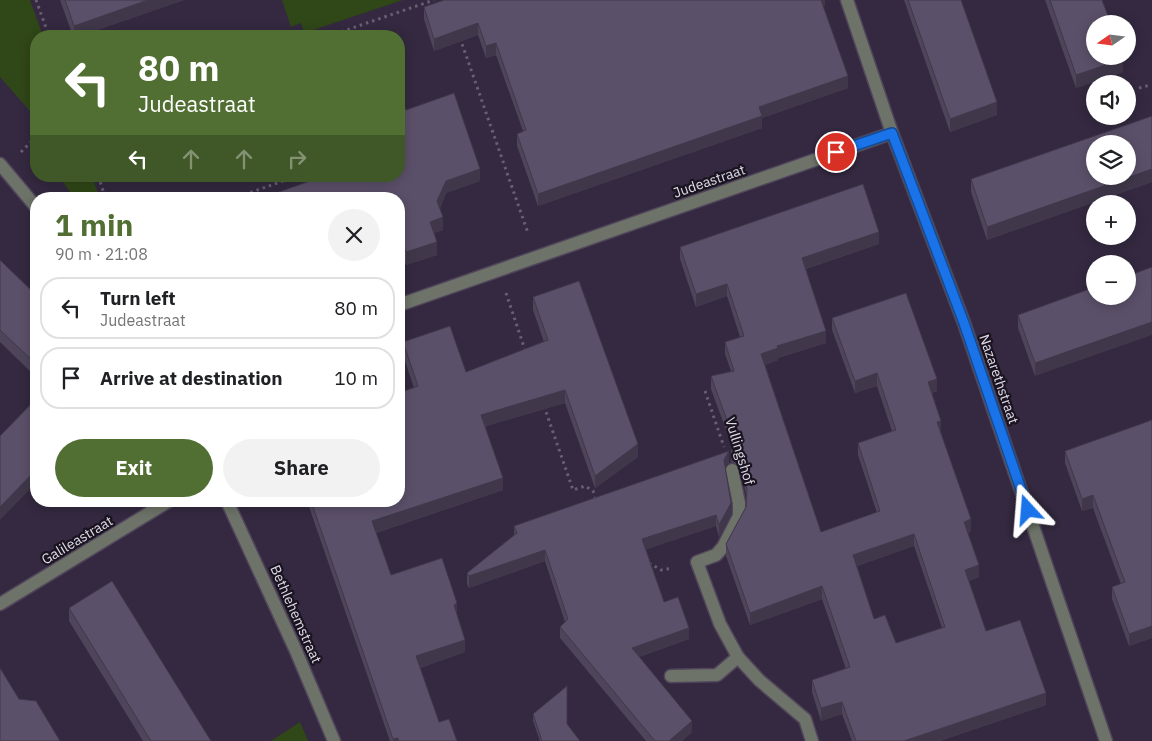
<!DOCTYPE html>
<meta charset="utf-8">
<style>
body{margin:0;font-family:"IBM Plex Sans",sans-serif;background:#f2f2f2;color:#202124;height:100vh;display:flex;flex-direction:column;font-size:19px;white-space:nowrap}
*{box-sizing:border-box;margin:0}
p{font-size:16px;color:#757577}
.icon{flex:none;width:28px;height:28px;fill:none;stroke:currentColor;stroke-width:2;stroke-linecap:round;stroke-linejoin:round}
.map{position:relative;flex:1;overflow:hidden}
.side{position:absolute;left:30px;top:192px;width:375px;height:315px;display:flex;flex-direction:column;background:#fff;border-radius:20px;box-shadow:0 2px 12px #0003}
.side>*{flex:none}
.banner{position:absolute;left:30px;top:30px;width:375px;height:152px;border-radius:20px;box-shadow:0 2px 12px #0003;background:#516f32;color:#fff;overflow:hidden}
.needle{width:32px;rotate:256deg}
.tools{position:absolute;left:1086px;top:15px;display:grid;gap:10px}
.tools a{display:grid;place-items:center;width:50px;height:50px;border-radius:50%;background:#fff;box-shadow:0 2px 12px #0003;font-size:25px}
.pin{position:absolute;display:grid;place-items:center;width:42px;height:42px;color:#fff;margin:-21px;border:2px solid #fff;border-radius:50%;box-shadow:0 1px 5px #0007}
.me{position:absolute;width:55px;margin:-28px;rotate:341deg;stroke-linejoin:round;filter:drop-shadow(0 0 4px #0008)}
.turn{display:flex;align-items:center;gap:18px;height:105px;padding:0 25px;font-size:22px}
.turn .icon{width:65px;height:65px;stroke-width:2.5}
.turn b{display:block;font-size:35px;line-height:42px}
.lanes{display:flex;align-items:center;height:48px;padding:0 25px;background:#0003;justify-content:center;gap:25px;direction:ltr}
.lanes .off{opacity:.35}
.round{display:grid;place-items:center;flex:none;width:52px;height:52px;border-radius:26px;background:#f2f2f2}
.summary{display:flex;align-items:center;justify-content:space-between;height:85px;padding:0 25px}
h1{font-size:30px;font-weight:800;line-height:38px;color:#516f32}
.action{display:flex;gap:10px;margin-top:auto;padding:10px 25px}
.action a{flex:1;height:58px;border-radius:30px;background:#516f32;color:#fff;font-size:20px;font-weight:800;line-height:58px;text-align:center}
.action a+a{background:#f2f2f2;color:#202124}
ul{padding:0;list-style:none}
li{display:flex;align-items:center;gap:15px;height:62px;margin:0 10px 8px;padding:0 15px;border:2px solid #e0e0e0;border-radius:20px}
li div{flex:1}
li b{display:block;font-size:19px}
li em{font-style:normal}
.map>svg:first-child{display:block}
.green{fill:#304717}
.lines{fill:none;stroke-linecap:round;stroke-linejoin:round}
.minor-casing{stroke:#50455b;stroke-width:15}
.path{stroke:#685f73;stroke-width:3;stroke-dasharray:2.5 4;stroke-linecap:butt}
.minor{stroke:#6d7368;stroke-width:12}
.wall{fill:#4e455a;fill-rule:evenodd}
.shaded-wall{fill:#40384a}
.building{fill:#5b5069;stroke:#40384a;fill-rule:evenodd}
.route-casing{stroke:#114b97;stroke-width:12}
.route{stroke:#1a73e8;stroke-width:9}
.labels{text-anchor:middle;stroke-width:4.5;stroke-linejoin:round;paint-order:stroke}
.street-label{font-size:14px;fill:#e1dae9;stroke:#19141f}
</style>
<div class="map">
<svg width="1152" height="741" viewBox="0 0 1152 741">
<rect width="100%" height="100%" fill="#342940"/>
<g class="green">
<path d="M0,0H30L43,36H36V118L0,77Z"/>
<path d="M282,0H403L304,33L301,23L291,27Z"/>
<path d="M58,176H92L100,199H76Z"/>
<path d="M300,722L308,741H271Z"/>
</g>
<g class="lines">
<defs>
<g id="minor">
<path d="M847,0L892,133L964,323L1106,741"/>
<path d="M0,164L36,207"/>
<path d="M399,305L892,133"/>
<path d="M732,470L739,503V516L723,547L716,555L697,562L720,624L738,657L759,680L805,719L812,741"/>
<path d="M227,501L296,651L334,741"/>
<path d="M0,604L169,501"/>
<path d="M671,676L717,675L738,657"/>
</g>
</defs>
<use href="#minor" class="minor-casing"/>
<g class="path">
<path d="M36,0L49,36"/>
<path d="M280,36L298,30L300,36"/>
<path d="M329,36L434,0"/>
<path d="M460,38L528,233"/>
<path d="M1139,88L1150,85"/>
<path d="M21,152L36,137"/>
<path d="M98,176L106,199"/>
<path d="M232,199L297,176"/>
<path d="M506,293L526,353"/>
<path d="M705,391L724,447"/>
<path d="M544,406L573,490L585,486L593,491L596,502"/>
<path d="M649,563L661,570L673,568"/>
</g>
<use href="#minor" class="minor"/>
</g>
<g class="wall">
<path d="M60,0H184L80,36H73Z"/>
<path d="M825,0V6L823,7L848,88L762,118V128L538,206L517,146V134L523,131L496,55L486,58L478,35L434,51L424,19V7Z"/>
<path d="M904,0H961L997,115L950,132Z"/>
<path d="M1045,0H1102L1123,72L1076,88Z"/>
<path d="M406,110L480,181L446,193L440,208L443,230L434,233L437,255L406,265L404,259L399,176Z"/>
<path d="M1152,116V182L987,240L971,192V179Z"/>
<path d="M879,244L806,269L826,343L778,358V360L765,365L821,532L877,513L858,455V443L892,431L877,386L855,393L832,330V318L937,391L932,393L941,433L971,531L968,533L979,577L969,581L986,631L1046,705L940,741H852L842,714L821,721L812,692V680L846,669L822,599L750,625L726,556V544L746,507L747,499L740,468L738,464L731,462V450L733,449L711,389V376L731,371L725,354V342L740,337L727,296L696,307L680,259V247ZM914,546L942,628L896,643L874,619L857,566Z"/>
<path d="M0,260L36,295V377L0,342Z"/>
<path d="M1152,267L1035,376L1018,328V315Z"/>
<path d="M533,297L638,457L595,488L565,403L485,426L503,490L376,533L391,575L457,614L465,652L420,668L439,722L457,741H390L307,501H399L414,388L403,355V342L466,372L544,342L533,310Z"/>
<path d="M1152,420V638L1129,646L1112,599V587L1121,584L1093,508L1082,511L1065,463V451Z"/>
<path d="M729,463L725,469L731,514L719,537L716,526L646,549L664,602L689,639L639,657L692,732L682,741H646L560,638V627L565,622L545,561L469,588L467,584V573L514,535V526Z"/>
<path d="M69,608L211,741H143L69,621Z"/>
<path d="M533,714L567,724L580,741H540L533,721Z"/>
</g>
<g class="shaded-wall">
<path d="M148,0H184L80,36H74V26Z"/>
<path d="M819,0H825V6L819,8Z"/>
<path d="M478,23V35L434,51V39Z"/>
<path d="M496,43V55L486,58V46Z"/>
<path d="M1123,59V72L1076,88V75Z"/>
<path d="M848,76V88L762,118V128L538,206V194L759,107Z"/>
<path d="M997,102V115L950,132V119Z"/>
<path d="M480,169V181L446,193L437,214V201L446,181Z"/>
<path d="M1152,169V182L987,240V227Z"/>
<path d="M443,217V230L430,234V222Z"/>
<path d="M879,232V244L802,270V258Z"/>
<path d="M437,242V255L406,265V252Z"/>
<path d="M404,247V259L399,261V248Z"/>
<path d="M727,284V296L696,307V294Z"/>
<path d="M1152,322V335L1035,376V363Z"/>
<path d="M826,331V343L778,358V360L761,366V354L777,346Z"/>
<path d="M877,373V386L855,393V381Z"/>
<path d="M937,379V391L928,394V382Z"/>
<path d="M565,390V403L481,428V415Z"/>
<path d="M941,421V433L937,422Z"/>
<path d="M638,444V457L595,488V476Z"/>
<path d="M729,451V463L724,471V460Z"/>
<path d="M36,470V483L0,520V507Z"/>
<path d="M503,478V490L372,534V521Z"/>
<path d="M1093,495V508L1082,511V499Z"/>
<path d="M731,503V514L719,537V525Z"/>
<path d="M716,515V526L642,551V539Z"/>
<path d="M971,519V531L964,534V522Z"/>
<path d="M914,534V546L853,567V555Z"/>
<path d="M545,550V561L469,588V576Z"/>
<path d="M979,565V577L965,582V570Z"/>
<path d="M822,586V599L750,625V613Z"/>
<path d="M457,603V616L454,605Z"/>
<path d="M1152,626V638L1129,646V634Z"/>
<path d="M689,628V639L632,659V648Z"/>
<path d="M465,640V652L416,669V656Z"/>
<path d="M1046,693V705L940,741H904Z"/>
<path d="M842,702V714L821,721V708Z"/>
<path d="M692,721V732L682,741H669Z"/>
<path d="M398,738V741H393V739Z"/>
</g>
<g class="building">
<path d="M65,0H148L74,26Z"/>
<path d="M444,0H821L848,76L759,107L762,116L538,194L517,134L526,130L496,43L486,46L478,23L434,39L424,7Z"/>
<path d="M908,0H961L997,102L950,119Z"/>
<path d="M1050,0H1102L1111,24H1095V56H1122L1123,59L1076,75Z"/>
<path d="M399,90L406,110L454,93L480,169L446,181L437,201L443,217L430,222L437,242L406,252L404,247L399,248V199H259L324,176H399Z"/>
<path d="M1152,116V169L987,227L971,179ZM1095,144H1128V176H1095Z"/>
<path d="M863,184L879,232L802,258L826,331L777,346L778,348L761,354L821,532L880,511L858,443L896,430L877,373L855,381L832,318L906,293L937,379L928,382L941,421L937,422L971,519L964,522L979,565L965,570L986,631L1020,620L1046,693L904,741H856L842,702L821,708L812,680L850,667L822,586L750,613L726,544L746,507L747,489L740,456L738,452L731,450L737,448L711,376L734,371L725,342L744,336L727,284L696,294L680,247ZM914,534L945,627L896,643L885,615L874,619L853,555Z"/>
<path d="M0,260L36,295V364L0,330Z"/>
<path d="M1152,267V322L1035,363L1018,315L1095,287V296H1128V276Z"/>
<path d="M579,281L638,444L595,476L565,390L481,415L503,478L372,521L391,575L442,558L457,603L454,605L465,640L416,656L439,722L449,719L457,741H399L398,738L393,739L311,501H399V393L418,386L403,342L450,326L466,372L548,340L533,297Z"/>
<path d="M36,399V470L0,507V436Z"/>
<path d="M1152,420V626L1129,634L1112,587L1125,582L1093,495L1082,499L1065,451Z"/>
<path d="M729,451L724,460L731,503L719,525L716,515L642,539L664,602L678,597L689,628L632,648L692,721L669,741H655L560,627L568,619L545,550L469,576L467,573L517,533L514,526Z"/>
<path d="M112,581L211,741H151L69,608Z"/>
<path d="M0,668L19,699L36,701L60,741H0Z"/>
<path d="M567,686V724L580,741H542L533,714Z"/>
</g>
<g class="lines">
<defs>
<path id="route" d="M836,152L892,133L964,323L1028,510"/>
</defs>
<use href="#route" class="route-casing"/>
<use href="#route" class="route"/>
</g>
<g class="labels">
<g class="street-label">
<text transform="translate(709 181) rotate(-19)" y="5">Judeastraat</text>
<text transform="translate(999 379) rotate(71)" y="5">Nazarethstraat</text>
<text transform="translate(740 451) rotate(73)" y="5">Vullingshof</text>
<text transform="translate(77 540) rotate(-31)" y="5">Galileastraat</text>
<text transform="translate(296 614) rotate(66)" y="5">Bethlehemstraat</text>
</g>
</g>
</svg>
<div class="tools">
<a><svg class="needle" viewBox="-14 -14 28 28"><path d="M0-13l5 13h-10z" fill="#e53935"/><path d="M0 13l5-13h-10z" fill="#757577"/></svg></a>
<a><svg class="icon" aria-label="sound" viewBox="0 0 24 24"><path d="M4 9h4l5-4v14l-5-4H4zM17 9q2 3 0 6"/></svg></a>
<a><svg class="icon" aria-label="layers" viewBox="0 0 24 24"><path d="M12 4l9 5-9 5-9-5zM3 14l9 5 9-5"/></svg></a>
<a>+</a>
<a>−</a>
</div>
<div class="pin" style="left:836px;top:152px;background:#d93025"><svg class="icon" aria-label="arrive" viewBox="0 0 24 24"><path d="M6 21V4h12l-3 4 3 4H6"/></svg></div>
<svg class="me" style="left:1028px;top:510px" viewBox="-20 -20 40 40"><path d="M0-17L14 15 0 8-14 15z" fill="#1a73e8" stroke="#fff" stroke-width="4"/></svg>
<div class="banner">
<div class="turn"><svg class="icon" aria-label="left" viewBox="0 0 24 24"><path d="M17 20v-9H6M10 6l-5 5 5 5"/></svg><div><b>80 m</b>Judeastraat</div></div>
<div class="lanes"><svg class="icon" aria-label="left" viewBox="0 0 24 24"><path d="M17 20v-9H6M10 6l-5 5 5 5"/></svg><svg class="icon off" aria-label="ahead" viewBox="0 0 24 24"><path d="M12 20V5M6 11l6-6 6 6"/></svg><svg class="icon off" aria-label="ahead" viewBox="0 0 24 24"><path d="M12 20V5M6 11l6-6 6 6"/></svg><svg class="icon off" aria-label="right" viewBox="0 0 24 24"><path d="M7 20v-9h11M14 6l5 5-5 5"/></svg></div>
</div>
<section class="side">
<div class="summary"><div><h1>1 min</h1><p>90 m · 21:08</p></div><a class="round"><svg class="icon" aria-label="close" viewBox="0 0 24 24"><path d="M6 6l12 12M18 6L6 18"/></svg></a></div>
<ul>
<li><svg class="icon" aria-label="left" viewBox="0 0 24 24"><path d="M17 20v-9H6M10 6l-5 5 5 5"/></svg><div><b>Turn left</b><p>Judeastraat</p></div><em>80 m</em></li>
<li><svg class="icon" aria-label="arrive" viewBox="0 0 24 24"><path d="M6 21V4h12l-3 4 3 4H6"/></svg><div><b>Arrive at destination</b></div><em>10 m</em></li>
</ul>
<div class="action"><a>Exit</a><a>Share</a></div>
</section>
</div>
